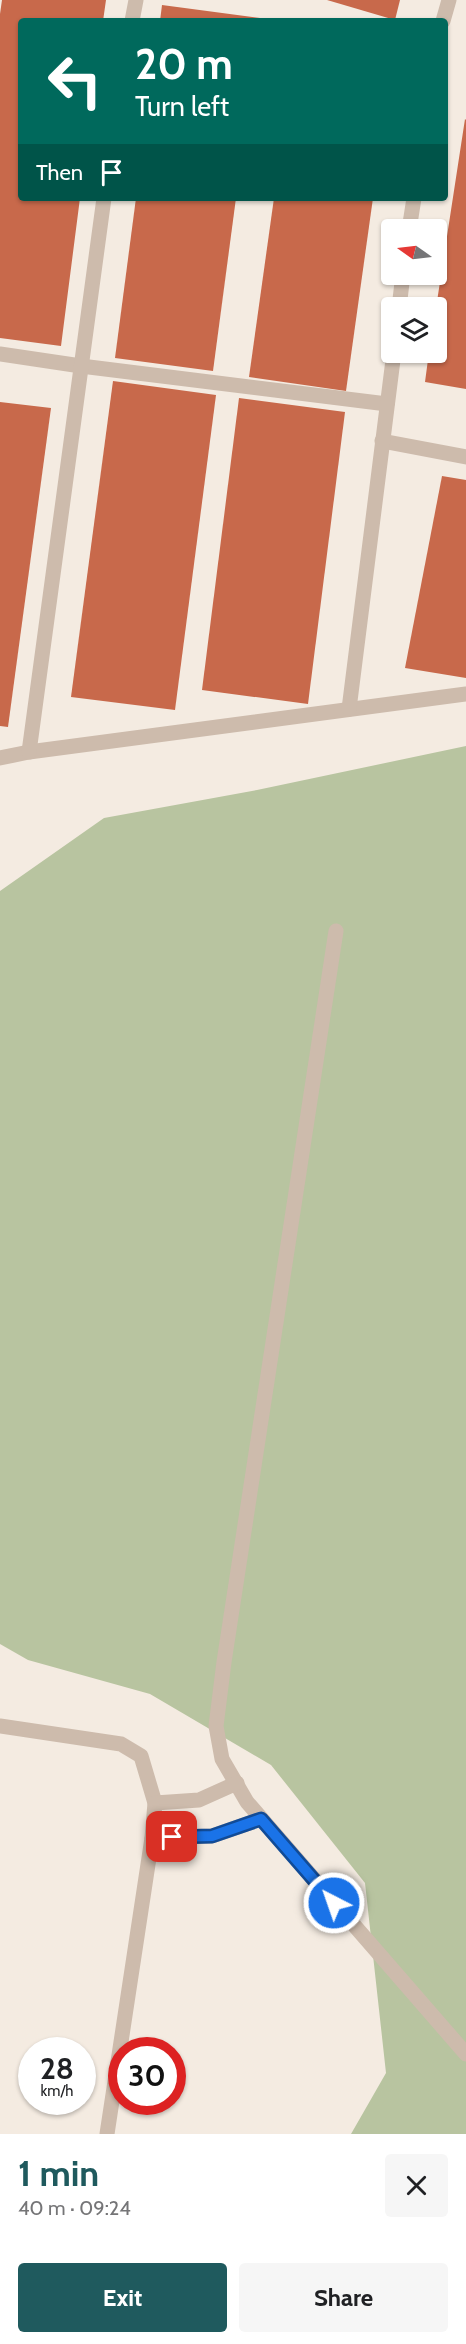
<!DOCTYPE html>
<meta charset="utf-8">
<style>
body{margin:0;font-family:Cabin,sans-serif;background:#f6f6f6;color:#202124;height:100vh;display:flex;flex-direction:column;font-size:22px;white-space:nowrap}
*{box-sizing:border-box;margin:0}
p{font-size:20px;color:#757577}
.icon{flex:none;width:33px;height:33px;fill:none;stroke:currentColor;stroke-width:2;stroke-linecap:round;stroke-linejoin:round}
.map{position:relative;height:2134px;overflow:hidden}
.side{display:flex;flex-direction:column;background:#fff;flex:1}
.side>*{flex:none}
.hud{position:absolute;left:18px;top:18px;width:430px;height:183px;border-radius:6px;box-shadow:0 2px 4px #0004;background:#00695c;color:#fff;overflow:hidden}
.needle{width:39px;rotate:284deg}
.tools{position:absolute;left:381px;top:219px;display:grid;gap:12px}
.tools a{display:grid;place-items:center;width:66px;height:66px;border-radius:6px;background:#fff;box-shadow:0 2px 4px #0004;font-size:30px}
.speed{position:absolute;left:18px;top:2037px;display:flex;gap:12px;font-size:30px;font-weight:700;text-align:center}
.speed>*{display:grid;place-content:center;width:78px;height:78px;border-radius:50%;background:#fff;box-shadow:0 2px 4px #0004;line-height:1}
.speed small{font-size:15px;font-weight:400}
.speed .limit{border:9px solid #d22;background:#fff;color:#111}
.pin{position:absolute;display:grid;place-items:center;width:51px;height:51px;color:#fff;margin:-26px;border-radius:12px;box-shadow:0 3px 9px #0006}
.me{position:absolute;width:66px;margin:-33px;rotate:319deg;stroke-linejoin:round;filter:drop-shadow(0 0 4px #0008)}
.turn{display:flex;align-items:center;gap:21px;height:126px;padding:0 18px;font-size:27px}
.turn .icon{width:78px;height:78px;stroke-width:2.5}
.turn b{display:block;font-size:42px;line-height:51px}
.then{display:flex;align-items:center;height:57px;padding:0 18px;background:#0003;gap:12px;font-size:22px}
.round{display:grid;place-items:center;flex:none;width:63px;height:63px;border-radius:6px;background:#f6f6f6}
.summary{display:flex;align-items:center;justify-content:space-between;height:102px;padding:0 18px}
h1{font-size:36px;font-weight:800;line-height:45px;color:#1f5a5e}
.action{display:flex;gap:12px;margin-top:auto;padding:12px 18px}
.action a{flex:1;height:69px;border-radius:6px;background:#1f5a5e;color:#fff;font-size:24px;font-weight:800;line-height:69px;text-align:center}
.action a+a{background:#f6f6f6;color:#202124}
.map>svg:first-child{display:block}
.green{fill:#b8c4a0}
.building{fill:#c8694b}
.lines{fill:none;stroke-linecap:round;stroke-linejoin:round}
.service{stroke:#cdbbac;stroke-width:15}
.minor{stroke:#cdbbac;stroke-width:15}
.route-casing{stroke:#114b97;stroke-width:15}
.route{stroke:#1a73e8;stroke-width:10}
</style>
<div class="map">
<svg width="466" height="2134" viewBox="0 0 466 2134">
<rect width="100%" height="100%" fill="#f4ebe1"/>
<path class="green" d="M466,746V2134H351L386,2073L365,1883L271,1765L150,1694L28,1660L0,1644V891L104,818L257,790Z"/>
<g class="building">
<path d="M2,0H106L103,21H21V198H80L61,346L0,338V14Z"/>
<path d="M327,0H400L395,20Z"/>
<path d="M162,5L260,18V21H160Z"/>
<path d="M465,119L466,120V389L425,382L429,352H436V308Z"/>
<path d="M136,198H236L213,371L115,358Z"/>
<path d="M274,198H373L346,391L249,377Z"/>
<path d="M113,381L216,395L175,710L71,697Z"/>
<path d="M239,398L345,412L308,704L202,690Z"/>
<path d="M0,402L51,408L8,727L0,726Z"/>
<path d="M442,476L466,480V678L405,668Z"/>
</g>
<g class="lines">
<g class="service">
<path d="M0,354L81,366"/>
<path d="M0,758L29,752L466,694"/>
</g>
<g class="minor">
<path d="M132,21L136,0"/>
<path d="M443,21L449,0"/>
<path d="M409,230L414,198"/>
<path d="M399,308L403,274"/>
<path d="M81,366L387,404"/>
<path d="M382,441L466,457"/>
<path d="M349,709L394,352"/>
<path d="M29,752L104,198"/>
<path d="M336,931L224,1662L216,1726L222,1759L247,1802L466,2054"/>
<path d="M0,1726L121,1744L141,1756L155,1803L152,1838L107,2134"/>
<path d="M155,1803L199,1800L237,1783"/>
<path d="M152,1838L212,1836L261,1819"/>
</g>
</g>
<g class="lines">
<defs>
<path id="route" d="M172,1837L212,1836L261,1819L334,1903"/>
</defs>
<use href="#route" class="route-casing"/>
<use href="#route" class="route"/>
</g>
</svg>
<div class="tools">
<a><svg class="needle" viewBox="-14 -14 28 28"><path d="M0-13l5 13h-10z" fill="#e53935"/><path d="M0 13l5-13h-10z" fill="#757577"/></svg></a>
<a><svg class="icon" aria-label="layers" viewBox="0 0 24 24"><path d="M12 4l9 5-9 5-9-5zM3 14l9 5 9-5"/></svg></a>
</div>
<div class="speed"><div>28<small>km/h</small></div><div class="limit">30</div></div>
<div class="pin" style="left:172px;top:1837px;background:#d93025"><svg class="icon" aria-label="arrive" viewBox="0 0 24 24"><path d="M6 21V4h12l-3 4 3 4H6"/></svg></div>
<svg class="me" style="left:334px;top:1903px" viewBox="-20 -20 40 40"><circle r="17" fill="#1a73e8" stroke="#fff" stroke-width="3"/><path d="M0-11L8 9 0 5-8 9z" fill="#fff"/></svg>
<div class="hud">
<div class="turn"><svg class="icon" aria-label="left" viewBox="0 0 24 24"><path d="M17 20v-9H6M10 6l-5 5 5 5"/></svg><div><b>20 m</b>Turn left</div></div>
<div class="then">Then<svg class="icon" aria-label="arrive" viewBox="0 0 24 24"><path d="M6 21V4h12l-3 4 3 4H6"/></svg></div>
</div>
</div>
<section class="side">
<div class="summary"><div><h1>1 min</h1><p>40 m · 09:24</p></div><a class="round"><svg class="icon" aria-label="close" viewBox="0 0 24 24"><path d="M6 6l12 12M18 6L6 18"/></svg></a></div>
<div class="action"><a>Exit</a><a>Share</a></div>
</section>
